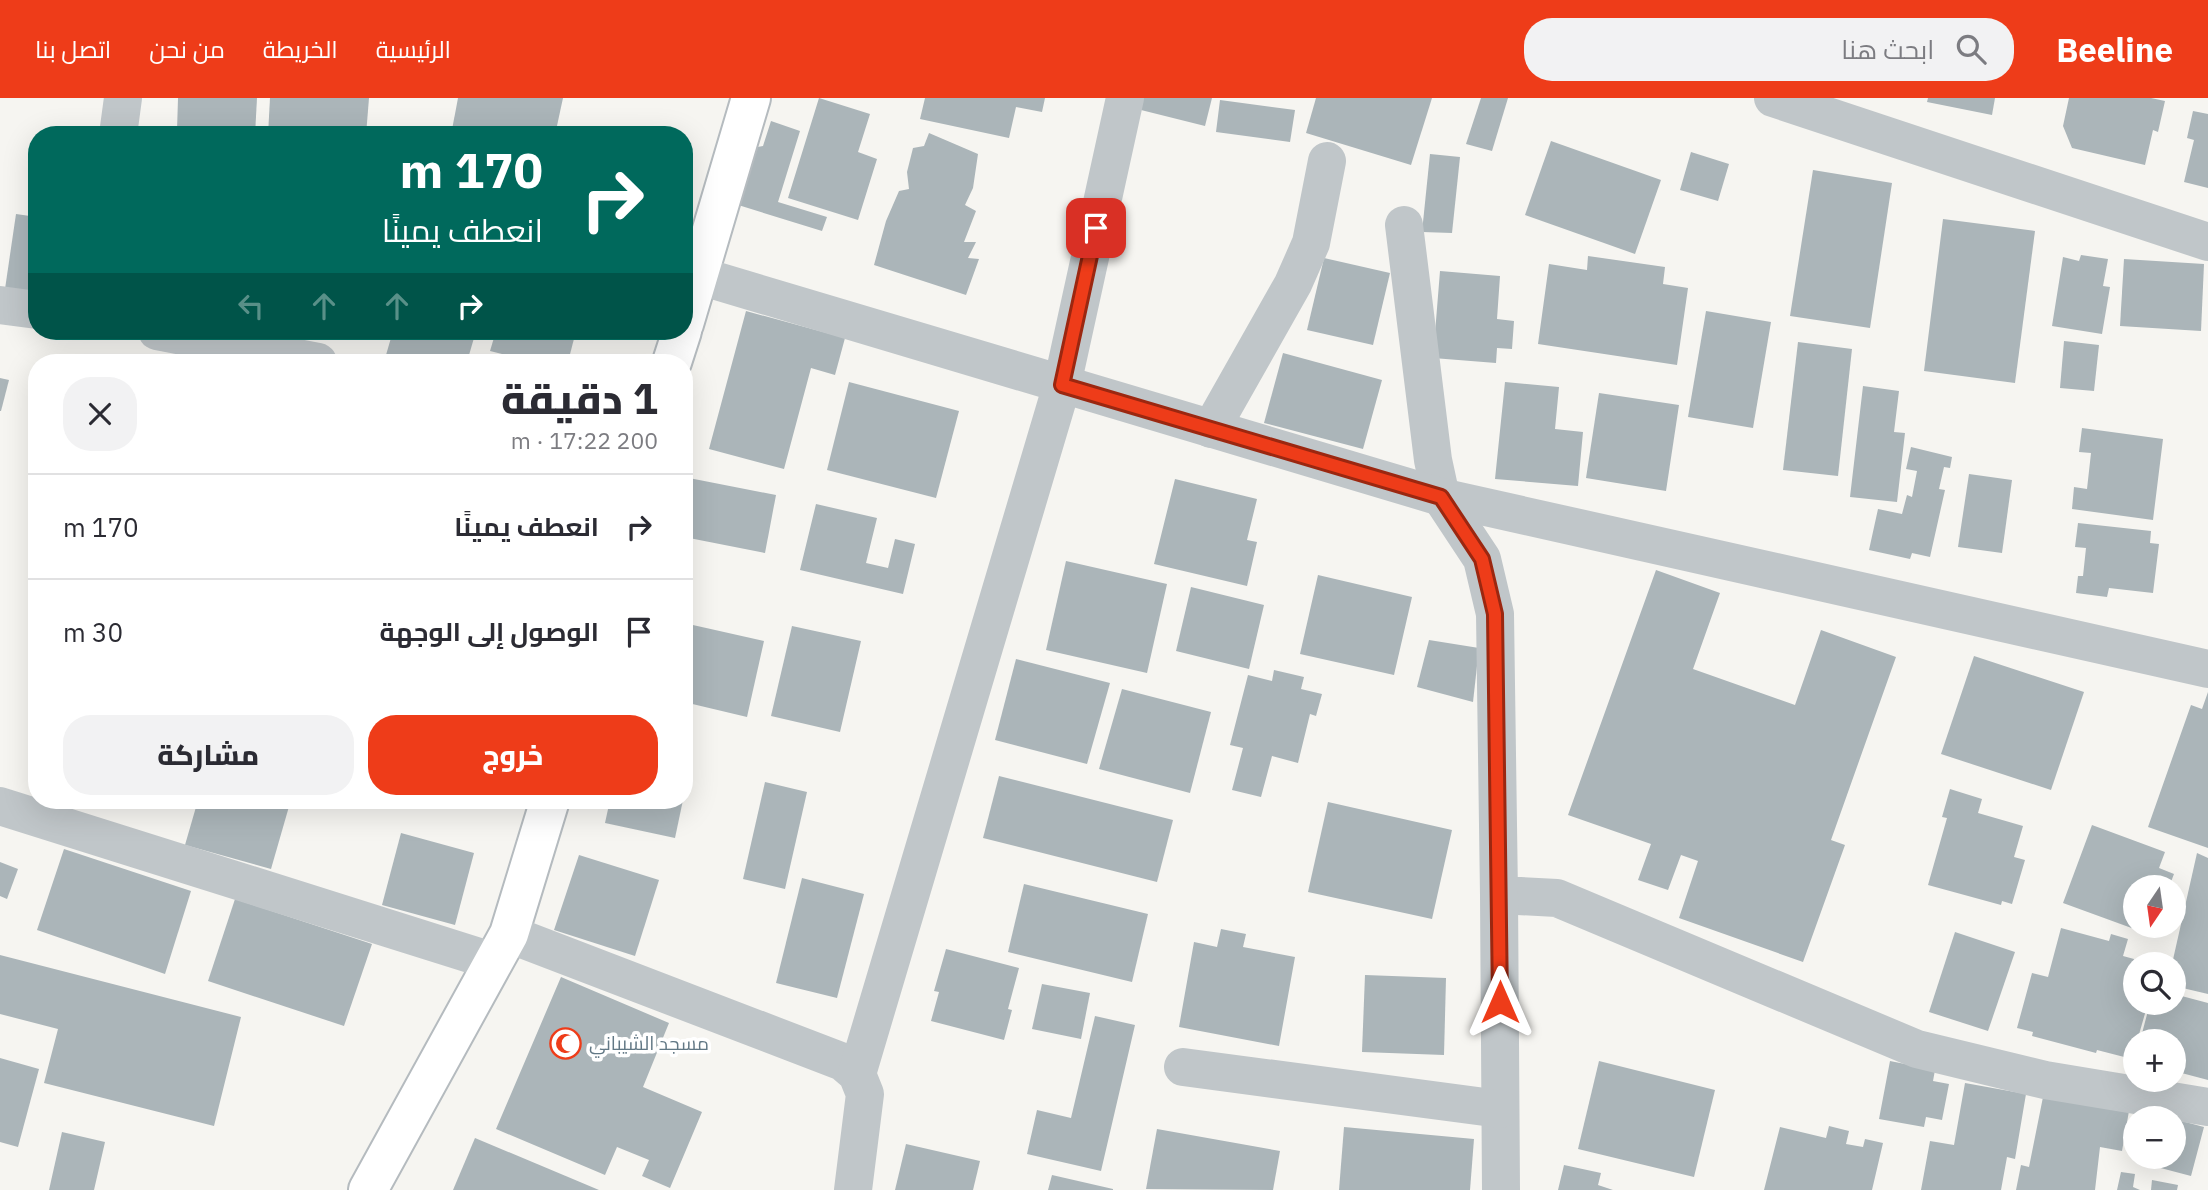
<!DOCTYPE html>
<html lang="ar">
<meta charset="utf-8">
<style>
body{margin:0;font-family:"IBM Plex Sans",Cairo,sans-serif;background:#f2f2f3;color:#2b2b33;direction:rtl;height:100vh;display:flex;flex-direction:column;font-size:26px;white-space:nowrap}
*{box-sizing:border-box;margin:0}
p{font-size:23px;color:#7c7c81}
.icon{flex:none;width:38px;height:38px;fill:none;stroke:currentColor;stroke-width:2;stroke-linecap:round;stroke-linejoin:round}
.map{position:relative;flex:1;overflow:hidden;direction:ltr}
.details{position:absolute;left:28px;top:256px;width:665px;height:455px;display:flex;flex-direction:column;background:#fff;border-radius:28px;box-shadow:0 7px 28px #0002;direction:rtl}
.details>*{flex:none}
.guide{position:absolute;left:28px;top:28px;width:665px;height:214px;border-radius:28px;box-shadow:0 7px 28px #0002;direction:rtl;background:#00695c;color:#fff;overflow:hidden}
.needle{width:46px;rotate:193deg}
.fabs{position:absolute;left:2123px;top:777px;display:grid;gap:14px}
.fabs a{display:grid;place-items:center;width:63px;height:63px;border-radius:50%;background:#fff;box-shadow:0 7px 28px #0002;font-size:35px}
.pin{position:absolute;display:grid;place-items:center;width:60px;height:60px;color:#fff;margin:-30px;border-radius:14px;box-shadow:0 4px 10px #0006}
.me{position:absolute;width:77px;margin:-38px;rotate:0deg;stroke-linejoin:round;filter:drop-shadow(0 0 5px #0008)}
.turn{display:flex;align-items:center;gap:24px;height:147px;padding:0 35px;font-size:32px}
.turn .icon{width:91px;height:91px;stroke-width:2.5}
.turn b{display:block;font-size:49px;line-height:60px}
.lanes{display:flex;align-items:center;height:66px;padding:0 35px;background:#0003;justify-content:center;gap:35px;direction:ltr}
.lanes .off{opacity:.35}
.round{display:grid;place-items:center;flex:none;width:74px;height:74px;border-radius:28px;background:#f2f2f3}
.head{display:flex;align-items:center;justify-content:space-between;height:119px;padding:0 35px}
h1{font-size:42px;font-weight:800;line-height:52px}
.button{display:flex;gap:14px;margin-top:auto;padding:14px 35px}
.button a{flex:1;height:80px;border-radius:28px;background:#ee3c19;color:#fff;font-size:28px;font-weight:800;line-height:80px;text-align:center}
.button a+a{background:#f2f2f3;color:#2b2b33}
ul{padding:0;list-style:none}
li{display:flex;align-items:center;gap:21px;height:105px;padding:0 35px;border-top:2px solid #e1e1e2}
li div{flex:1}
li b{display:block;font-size:26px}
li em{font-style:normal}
header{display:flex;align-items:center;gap:42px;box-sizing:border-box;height:98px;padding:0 35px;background:#ee3c19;color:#fff}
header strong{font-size:33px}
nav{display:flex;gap:38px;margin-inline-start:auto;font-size:24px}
.search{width:490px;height:63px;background:#f2f2f3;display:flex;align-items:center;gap:18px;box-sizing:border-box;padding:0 24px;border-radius:28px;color:#7c7c81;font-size:26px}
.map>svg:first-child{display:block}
.building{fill:#abb5b9}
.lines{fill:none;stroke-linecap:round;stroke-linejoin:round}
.secondary-casing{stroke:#b5bbbf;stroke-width:42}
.street{stroke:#c0c6c9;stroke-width:38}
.secondary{stroke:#fff;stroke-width:38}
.route-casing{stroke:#9b2710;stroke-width:18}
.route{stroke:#ee3c19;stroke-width:12}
.labels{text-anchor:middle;stroke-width:7;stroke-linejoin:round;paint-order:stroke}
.poi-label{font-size:19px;fill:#627885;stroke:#fff;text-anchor:start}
</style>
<header>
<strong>Beeline</strong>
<div class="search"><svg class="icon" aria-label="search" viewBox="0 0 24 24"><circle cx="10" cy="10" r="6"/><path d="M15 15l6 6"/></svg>ابحث هنا</div>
<nav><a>الرئيسية</a><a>الخريطة</a><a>من نحن</a><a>اتصل بنا</a></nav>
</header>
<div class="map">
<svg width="2208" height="1092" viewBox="0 0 2208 1092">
<rect width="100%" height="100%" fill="#f6f5f1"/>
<g class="building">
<path d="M178,0H257L255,37L177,33Z"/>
<path d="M270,0H369L366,37H268Z"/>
<path d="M458,0H563L555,37H451Z"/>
<path d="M819,0L870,16L858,54L877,61L858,122L788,100Z"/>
<path d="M925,0H1045L1042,14L1016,9L1009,40L920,21Z"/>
<path d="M1139,0H1212L1205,28L1137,11Z"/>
<path d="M1316,0H1432L1411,67L1306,35Z"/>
<path d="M1481,0H1508L1492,53L1466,46Z"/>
<path d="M1928,0H1995L1992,17L1927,4Z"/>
<path d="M2069,0H2151L2165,3L2158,34L2153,32L2145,67L2072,50L2063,28Z"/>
<path d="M1220,2L1295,12L1290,44L1216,34Z"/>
<path d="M2193,13L2208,16V90L2184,84L2194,42L2187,40Z"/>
<path d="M771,23L800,33L778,104L827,119L822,133L735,106L752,50L763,48Z"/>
<path d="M929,35L978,56L973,90L965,107L976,113L964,144H976L968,160L979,161L966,197L874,167L886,123L899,93L909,91L907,74L913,50L924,48Z"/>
<path d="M1551,43L1661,82L1635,156L1525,117Z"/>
<path d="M1691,54L1729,66L1718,103L1680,92Z"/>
<path d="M1430,56L1460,59L1452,135L1422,134Z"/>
<path d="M1813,72L1892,85L1870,230L1790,218Z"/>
<path d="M16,116L37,119V196L5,191Z"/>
<path d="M1943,121L2035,133L2015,285L1924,273Z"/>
<path d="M2081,157L2108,161L2103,188L2110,189L2102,236L2052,228L2063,159L2079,163Z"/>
<path d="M1588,158L1665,169L1663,186L1688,190L1677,267L1538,246L1549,166L1587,172Z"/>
<path d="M1324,160L1390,175L1373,247L1307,232Z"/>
<path d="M2124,161L2204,166L2201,233L2120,228Z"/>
<path d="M1440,173L1500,178L1497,221L1514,223L1512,251L1497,250L1496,265L1433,260Z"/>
<path d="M746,213L845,240L835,277L811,270L784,371L709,351Z"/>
<path d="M1706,213L1771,224L1753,330L1688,319Z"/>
<path d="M393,233H476L467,264H413L386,257Z"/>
<path d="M496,233H576L568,264H533L490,253Z"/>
<path d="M2064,243L2099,247L2094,293L2060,290Z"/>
<path d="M1798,244L1852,251L1838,378L1783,372Z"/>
<path d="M1283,255L1382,282L1363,351L1264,325Z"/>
<path d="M0,280L9,282L1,313H0Z"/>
<path d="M849,284L959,313L936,400L827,372Z"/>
<path d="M1505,284L1559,289L1555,331L1583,334L1578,388L1495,381Z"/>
<path d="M1863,288L1899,293L1894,334L1905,335L1897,404L1850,399Z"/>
<path d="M1599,295L1679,307L1666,393L1586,380Z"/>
<path d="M2082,330L2163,341L2153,422L2072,411L2074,389L2087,391L2091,355L2079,354Z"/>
<path d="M1911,349L1952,359L1950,370L1944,369L1939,391L1945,392L1930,459L1912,455L1910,461L1869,452L1878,411L1902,416L1907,397L1912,399L1917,373L1906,371Z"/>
<path d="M1969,376L2012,382L2002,455L1958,449Z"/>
<path d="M689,380L776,397L765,455L684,439V406Z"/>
<path d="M1175,381L1257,401L1247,442L1257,444L1247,488L1154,466Z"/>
<path d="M816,406L877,420L866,465L888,470L895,441L915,446L903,496L800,472Z"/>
<path d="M2078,425L2151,433L2150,445L2159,446L2153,495L2109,490L2107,499L2076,495L2078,478H2083L2086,450L2075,449Z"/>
<path d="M1066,463L1167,486L1147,575L1046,552Z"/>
<path d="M1656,472L1720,495L1693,571L1795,607L1821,532L1896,559L1831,742L1845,747L1803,864L1679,820L1698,763L1681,757L1668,792L1638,782L1651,746L1568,717Z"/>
<path d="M1318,477L1412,499L1394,577L1300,556Z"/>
<path d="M1191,489L1264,507L1249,571L1176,553Z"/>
<path d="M684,525L764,543L747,619L684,604Z"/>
<path d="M792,528L861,543L840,634L771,618Z"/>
<path d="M1429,542L1479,550L1473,604L1417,589Z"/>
<path d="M1974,558L2084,594L2051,692L1941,656Z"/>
<path d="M1016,561L1110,585L1087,666L995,642Z"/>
<path d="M1274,572L1304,579L1301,591L1322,596L1316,618L1310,616L1298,665L1272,658L1261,699L1232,692L1243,650L1230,647L1248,577L1272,583Z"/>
<path d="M1122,591L1211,614L1190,695L1099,671Z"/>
<path d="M2208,594V750L2148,729L2191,607L2202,611Z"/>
<path d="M999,678L1173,722L1157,784L983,740Z"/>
<path d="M765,684L807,694L785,791L743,781Z"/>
<path d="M1950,691L1982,701L1978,715L2023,728L2014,759L2025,762L2012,806L2002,803L2001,807L1928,787L1947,720L1942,719Z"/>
<path d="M198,702H278L290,705L271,771L185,747Z"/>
<path d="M610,702H683L675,740L605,725Z"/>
<path d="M1328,704L1452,732L1432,821L1308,794Z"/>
<path d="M2092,727L2165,754L2159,770L2174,776L2169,789H2135L2137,832L2063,805Z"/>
<path d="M401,735L474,755L455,827L382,807Z"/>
<path d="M64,751L191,793L165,876L37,832Z"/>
<path d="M2197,755L2208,760V896L2174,888L2172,866Z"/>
<path d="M579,757L659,782L635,858L554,832Z"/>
<path d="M0,764L18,771L7,801L0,798Z"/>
<path d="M802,780L864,796L837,900L776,885Z"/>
<path d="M1024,786L1148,816L1132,884L1008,854Z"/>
<path d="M235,801L372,846L344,928L208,883Z"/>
<path d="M2061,830L2109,843L2111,836L2128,841L2123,858L2134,861L2131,872L2135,873V905H2148L2132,961L2097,952L2096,955L2032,938L2033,934L2017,930L2032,875L2048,879Z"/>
<path d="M1221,831L1246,836L1243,849L1295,859L1279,948L1179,929L1194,844L1217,849Z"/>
<path d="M1955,834L2015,854L1988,933L1929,914Z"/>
<path d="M946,851L1019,870L1008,911L1012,912L1004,942L931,923L939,894L934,893Z"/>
<path d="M0,857L241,919L214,1028L44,985L58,931L0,916Z"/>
<path d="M1365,877L1446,880L1444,957L1362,954Z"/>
<path d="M561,879L669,925L643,989L702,1014L670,1090L642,1078L649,1062L617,1049L605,1077L496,1031Z"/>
<path d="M1042,886L1090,895L1081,941L1032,931Z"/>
<path d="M2174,896L2208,905V982L2174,973V943H2140L2150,905H2174Z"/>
<path d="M1095,918L1135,927L1101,1073L1027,1056L1037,1012L1071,1020Z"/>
<path d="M0,960L39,971L18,1049L0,1044Z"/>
<path d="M1599,963L1715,992L1694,1079L1578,1051Z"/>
<path d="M1890,963L1935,972L1933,983L1949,986L1942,1022L1926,1019L1924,1029L1879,1021Z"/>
<path d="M1965,985L2026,996L2015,1061L2007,1059L2001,1092H1921L1930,1043L1954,1047Z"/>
<path d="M2043,999L2129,1013L2122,1053L2100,1049L2095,1092H2016L2021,1067L2029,1069Z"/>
<path d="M2174,1021L2204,1029L2191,1078L2134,1063L2135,1059H2174Z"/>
<path d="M1829,1028L1849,1033L1846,1046L1863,1049L1865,1041L1883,1045L1872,1092H1764L1780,1029L1826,1040Z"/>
<path d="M1344,1029L1474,1041L1470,1092H1339Z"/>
<path d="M1157,1031L1280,1053L1273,1092L1146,1091Z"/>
<path d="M62,1034L105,1044L94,1092H49Z"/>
<path d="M475,1040L580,1084L599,1092H453Z"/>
<path d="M906,1046L980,1063L973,1092H895Z"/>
<path d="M1564,1067L1601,1075L1598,1087L1613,1092H1558Z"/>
<path d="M2121,1074L2135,1076L2133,1089L2140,1092H2117Z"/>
<path d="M1052,1077L1113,1091V1092H1048Z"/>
<path d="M2152,1082L2178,1087L2177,1092H2151Z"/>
</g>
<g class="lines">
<defs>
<g id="secondary">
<path d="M684,226L751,0"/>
<path d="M672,264L682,233"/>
<path d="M368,1092L509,836L550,702"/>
</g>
</defs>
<use href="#secondary" class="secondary-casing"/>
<g class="street">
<path d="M1773,0L2208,144"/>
<path d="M118,37L123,0"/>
<path d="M1404,127L1433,362L1441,399L1482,461L1495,516L1499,797L1557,800L1917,951L2045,982L2208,1009"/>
<path d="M700,178L1441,399L2208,571"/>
<path d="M0,207L37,212"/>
<path d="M157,233L318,264"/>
<path d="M1211,331L1293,186L1311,145L1327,63"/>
<path d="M0,708L492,863"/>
<path d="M1499,797L1501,1092"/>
<path d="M509,836L843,964L857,976L865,996L853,1092"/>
<path d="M1183,969L1500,1011"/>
<path d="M857,976L1062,287L1125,0"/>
</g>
<use href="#secondary" class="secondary"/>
</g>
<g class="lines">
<defs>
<path id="route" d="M1096,130L1062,287L1441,399L1482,461L1495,516L1500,904"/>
</defs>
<use href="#route" class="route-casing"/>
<use href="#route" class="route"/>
</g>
<defs>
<symbol id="mosque-ring" viewBox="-11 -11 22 22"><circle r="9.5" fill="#fff" stroke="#ee3c19" stroke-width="1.5"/><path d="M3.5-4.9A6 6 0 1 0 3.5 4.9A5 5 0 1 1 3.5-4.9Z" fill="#ee3c19"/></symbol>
</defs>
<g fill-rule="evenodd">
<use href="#mosque-ring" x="548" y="928" width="35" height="35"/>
</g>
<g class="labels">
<g class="poi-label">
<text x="589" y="952">مسجد الشيباني</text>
</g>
</g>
</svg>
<div class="fabs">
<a><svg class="needle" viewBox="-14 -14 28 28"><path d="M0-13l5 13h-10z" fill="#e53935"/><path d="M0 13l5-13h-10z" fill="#7c7c81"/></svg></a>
<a><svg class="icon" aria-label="search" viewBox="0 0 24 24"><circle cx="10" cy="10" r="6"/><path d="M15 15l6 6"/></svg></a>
<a>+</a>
<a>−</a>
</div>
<div class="pin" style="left:1096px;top:130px;background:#d93025"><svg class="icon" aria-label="arrive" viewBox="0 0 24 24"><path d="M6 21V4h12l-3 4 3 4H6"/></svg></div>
<svg class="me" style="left:1500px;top:904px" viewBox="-20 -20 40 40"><path d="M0-17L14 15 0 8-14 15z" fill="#ee3c19" stroke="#fff" stroke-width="4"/></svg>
<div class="guide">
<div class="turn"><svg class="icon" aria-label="right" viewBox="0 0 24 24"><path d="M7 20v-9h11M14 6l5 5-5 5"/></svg><div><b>170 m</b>انعطف يمينًا</div></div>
<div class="lanes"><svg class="icon off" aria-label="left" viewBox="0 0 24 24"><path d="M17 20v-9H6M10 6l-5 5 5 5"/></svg><svg class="icon off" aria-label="ahead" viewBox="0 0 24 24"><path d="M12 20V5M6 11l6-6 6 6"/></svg><svg class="icon off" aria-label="ahead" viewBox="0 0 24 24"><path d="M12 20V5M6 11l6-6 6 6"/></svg><svg class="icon" aria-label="right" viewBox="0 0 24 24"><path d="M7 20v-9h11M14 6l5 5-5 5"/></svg></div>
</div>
<section class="details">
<div class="head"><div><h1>1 دقيقة</h1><p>200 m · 17:22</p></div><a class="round"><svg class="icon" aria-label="close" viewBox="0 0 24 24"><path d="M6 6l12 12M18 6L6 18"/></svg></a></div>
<ul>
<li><svg class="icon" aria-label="right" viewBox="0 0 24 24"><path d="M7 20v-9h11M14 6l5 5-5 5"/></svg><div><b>انعطف يمينًا</b></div><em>170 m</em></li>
<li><svg class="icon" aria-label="arrive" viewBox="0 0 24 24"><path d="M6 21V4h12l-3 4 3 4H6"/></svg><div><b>الوصول إلى الوجهة</b></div><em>30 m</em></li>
</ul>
<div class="button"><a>خروج</a><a>مشاركة</a></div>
</section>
</div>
